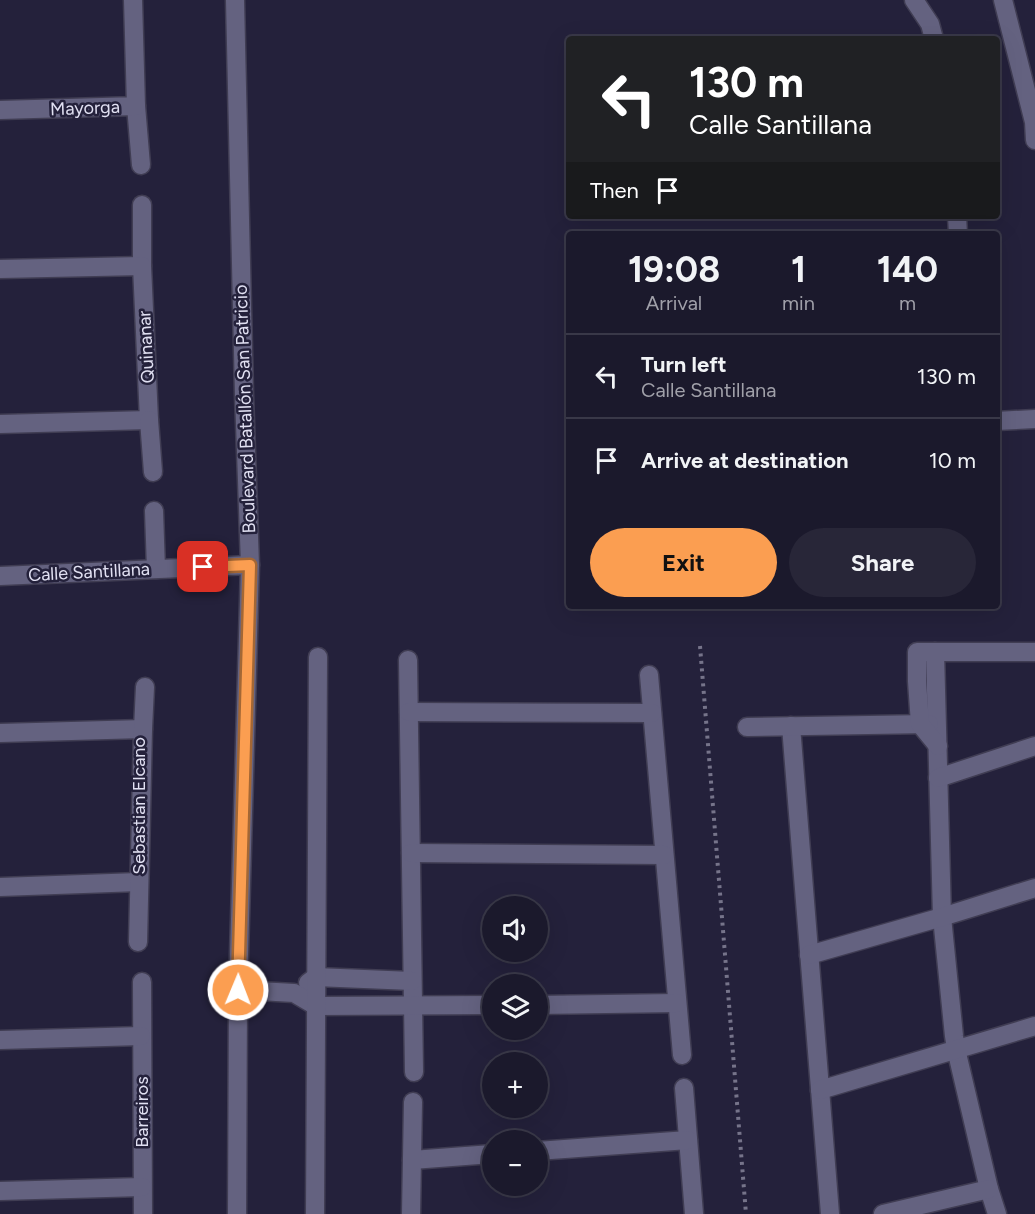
<!DOCTYPE html>
<meta charset="utf-8">
<style>
body{margin:0;font-family:Figtree,sans-serif;background:#282638;color:#f1f3f6;height:100vh;display:flex;flex-direction:column;font-size:22px;white-space:nowrap}
*{box-sizing:border-box;margin:0}
p{font-size:20px;color:#a0a0a9}
.icon{flex:none;width:33px;height:33px;fill:none;stroke:currentColor;stroke-width:2;stroke-linecap:round;stroke-linejoin:round}
.map{position:relative;flex:1;overflow:hidden}
.panel{position:absolute;left:566px;top:231px;width:434px;height:378px;display:flex;flex-direction:column;background:#1b192c;border-radius:6px;box-shadow:0 6px 24px #0002,0 0 0 2px #393848}
.panel>*{flex:none}
.hud{position:absolute;left:566px;top:36px;width:434px;height:183px;border-radius:6px;box-shadow:0 6px 24px #0002,0 0 0 2px #393848;background:#202124;color:#fff;overflow:hidden}
.fabs{position:absolute;left:482px;top:896px;display:grid;gap:12px}
.fabs a{display:grid;place-items:center;width:66px;height:66px;border-radius:50%;background:#1b192c;box-shadow:0 6px 24px #0002,0 0 0 2px #393848;font-size:30px}
.pin{position:absolute;display:grid;place-items:center;width:51px;height:51px;color:#fff;margin:-26px;border-radius:12px;box-shadow:0 3px 9px #0006}
.me{position:absolute;width:66px;margin:-33px;rotate:1deg;stroke-linejoin:round;filter:drop-shadow(0 0 4px #0008)}
.turn{display:flex;align-items:center;gap:21px;height:126px;padding:0 24px;font-size:27px}
.turn .icon{width:78px;height:78px;stroke-width:2.5}
.turn b{display:block;font-size:42px;line-height:51px}
.then{display:flex;align-items:center;height:57px;padding:0 24px;background:#0003;gap:12px;font-size:22px}
.eta{display:flex;justify-content:space-evenly;align-items:center;height:102px;text-align:center}
.eta b{font-size:36px;font-weight:700;line-height:42px}
.cta{display:flex;gap:12px;margin-top:auto;padding:12px 24px}
.cta a{flex:1;height:69px;border-radius:36px;background:#fb9e51;color:#111;font-size:24px;font-weight:700;line-height:69px;text-align:center}
.cta a+a{background:#282638;color:#f1f3f6}
ul{padding:0;list-style:none}
li{display:flex;align-items:center;gap:18px;height:84px;padding:0 24px;border-top:2px solid #393848}
li div{flex:1}
li b{display:block;font-size:22px}
li em{font-style:normal}
.map>svg:first-child{display:block}
.lines{fill:none;stroke-linecap:round;stroke-linejoin:round}
.street-casing{stroke:#403d53;stroke-width:21}
.path{stroke:#76748a;stroke-width:4;stroke-dasharray:3 4.5;stroke-linecap:butt}
.street{stroke:#646280;stroke-width:18}
.route-casing{stroke:#a36735;stroke-width:15}
.route{stroke:#fb9e51;stroke-width:10}
.labels{text-anchor:middle;stroke-width:5;stroke-linejoin:round;paint-order:stroke}
.street-label{font-size:18px;fill:#e1e0f2;stroke:#24213b}
</style>
<div class="map">
<svg width="1035" height="1214" viewBox="0 0 1035 1214">
<rect width="100%" height="100%" fill="#24213b"/>
<g class="lines">
<defs>
<g id="street">
<path d="M235,0L244,395L250,565L238,990L237,1214"/>
<path d="M914,0L930,24L934,39"/>
<path d="M1003,0L1034,122L1035,140"/>
<path d="M136,106L141,165"/>
<path d="M0,110L136,106L133,0"/>
<path d="M142,205V266"/>
<path d="M957,216L958,234"/>
<path d="M0,269L142,266L149,420L0,424"/>
<path d="M149,420L153,472"/>
<path d="M996,421L1035,419"/>
<path d="M154,511L156,569"/>
<path d="M0,576L250,565"/>
<path d="M935,652L942,917L954,1036L956,1049L989,1189L997,1214"/>
<path d="M408,660L414,1072"/>
<path d="M649,675L682,1055"/>
<path d="M409,712L652,713"/>
<path d="M791,726L830,1214"/>
<path d="M747,727L929,724"/>
<path d="M0,733L143,729"/>
<path d="M938,746L920,724L917,681V652H1035"/>
<path d="M938,778L1035,746"/>
<path d="M411,853L664,855"/>
<path d="M0,887L139,882"/>
<path d="M138,942L143,729L145,687"/>
<path d="M809,955L942,917L1035,888"/>
<path d="M142,982L143,1214"/>
<path d="M308,983L316,977L412,981"/>
<path d="M238,990L294,993L316,1006L492,1005"/>
<path d="M537,1005L677,1003"/>
<path d="M0,1040L141,1036"/>
<path d="M684,1088L694,1214"/>
<path d="M820,1090L1035,1026"/>
<path d="M537,1151L688,1140"/>
<path d="M412,1160L492,1154"/>
<path d="M0,1191L142,1187"/>
<path d="M315,1214L318,657"/>
<path d="M411,1214L413,1102"/>
<path d="M883,1214L989,1189"/>
</g>
</defs>
<use href="#street" class="street-casing"/>
<path class="path" d="M700,646L746,1214"/>
<use href="#street" class="street"/>
</g>
<g class="lines">
<defs>
<path id="route" d="M203,567L250,565L238,990"/>
</defs>
<use href="#route" class="route-casing"/>
<use href="#route" class="route"/>
</g>
<g class="labels">
<g class="street-label">
<text transform="translate(85 108) rotate(-2)" y="6">Mayorga</text>
<text transform="translate(146 347) rotate(-93)" y="6">Quinanar</text>
<text transform="translate(245 409) rotate(-92)" y="6">Boulevard Batallón San Patricio</text>
<text transform="translate(89 572) rotate(-3)" y="6">Calle Santillana</text>
<text transform="translate(139 806) rotate(-90)" y="6">Sebastian Elcano</text>
<text transform="translate(142 1112) rotate(-90)" y="6">Barreiros</text>
</g>
</g>
</svg>
<div class="fabs">
<a><svg class="icon" aria-label="sound" viewBox="0 0 24 24"><path d="M4 9h4l5-4v14l-5-4H4zM17 9q2 3 0 6"/></svg></a>
<a><svg class="icon" aria-label="layers" viewBox="0 0 24 24"><path d="M12 4l9 5-9 5-9-5zM3 14l9 5 9-5"/></svg></a>
<a>+</a>
<a>−</a>
</div>
<div class="pin" style="left:203px;top:567px;background:#d93025"><svg class="icon" aria-label="arrive" viewBox="0 0 24 24"><path d="M6 21V4h12l-3 4 3 4H6"/></svg></div>
<svg class="me" style="left:238px;top:990px" viewBox="-20 -20 40 40"><circle r="17" fill="#fb9e51" stroke="#fff" stroke-width="3"/><path d="M0-11L8 9 0 5-8 9z" fill="#fff"/></svg>
<div class="hud">
<div class="turn"><svg class="icon" aria-label="left" viewBox="0 0 24 24"><path d="M17 20v-9H6M10 6l-5 5 5 5"/></svg><div><b>130 m</b>Calle Santillana</div></div>
<div class="then">Then<svg class="icon" aria-label="arrive" viewBox="0 0 24 24"><path d="M6 21V4h12l-3 4 3 4H6"/></svg></div>
</div>
<section class="panel">
<div class="eta">
<div><b>19:08</b><p>Arrival</p></div>
<div><b>1</b><p>min</p></div>
<div><b>140</b><p>m</p></div>
</div>
<ul>
<li><svg class="icon" aria-label="left" viewBox="0 0 24 24"><path d="M17 20v-9H6M10 6l-5 5 5 5"/></svg><div><b>Turn left</b><p>Calle Santillana</p></div><em>130 m</em></li>
<li><svg class="icon" aria-label="arrive" viewBox="0 0 24 24"><path d="M6 21V4h12l-3 4 3 4H6"/></svg><div><b>Arrive at destination</b></div><em>10 m</em></li>
</ul>
<div class="cta"><a>Exit</a><a>Share</a></div>
</section>
</div>
